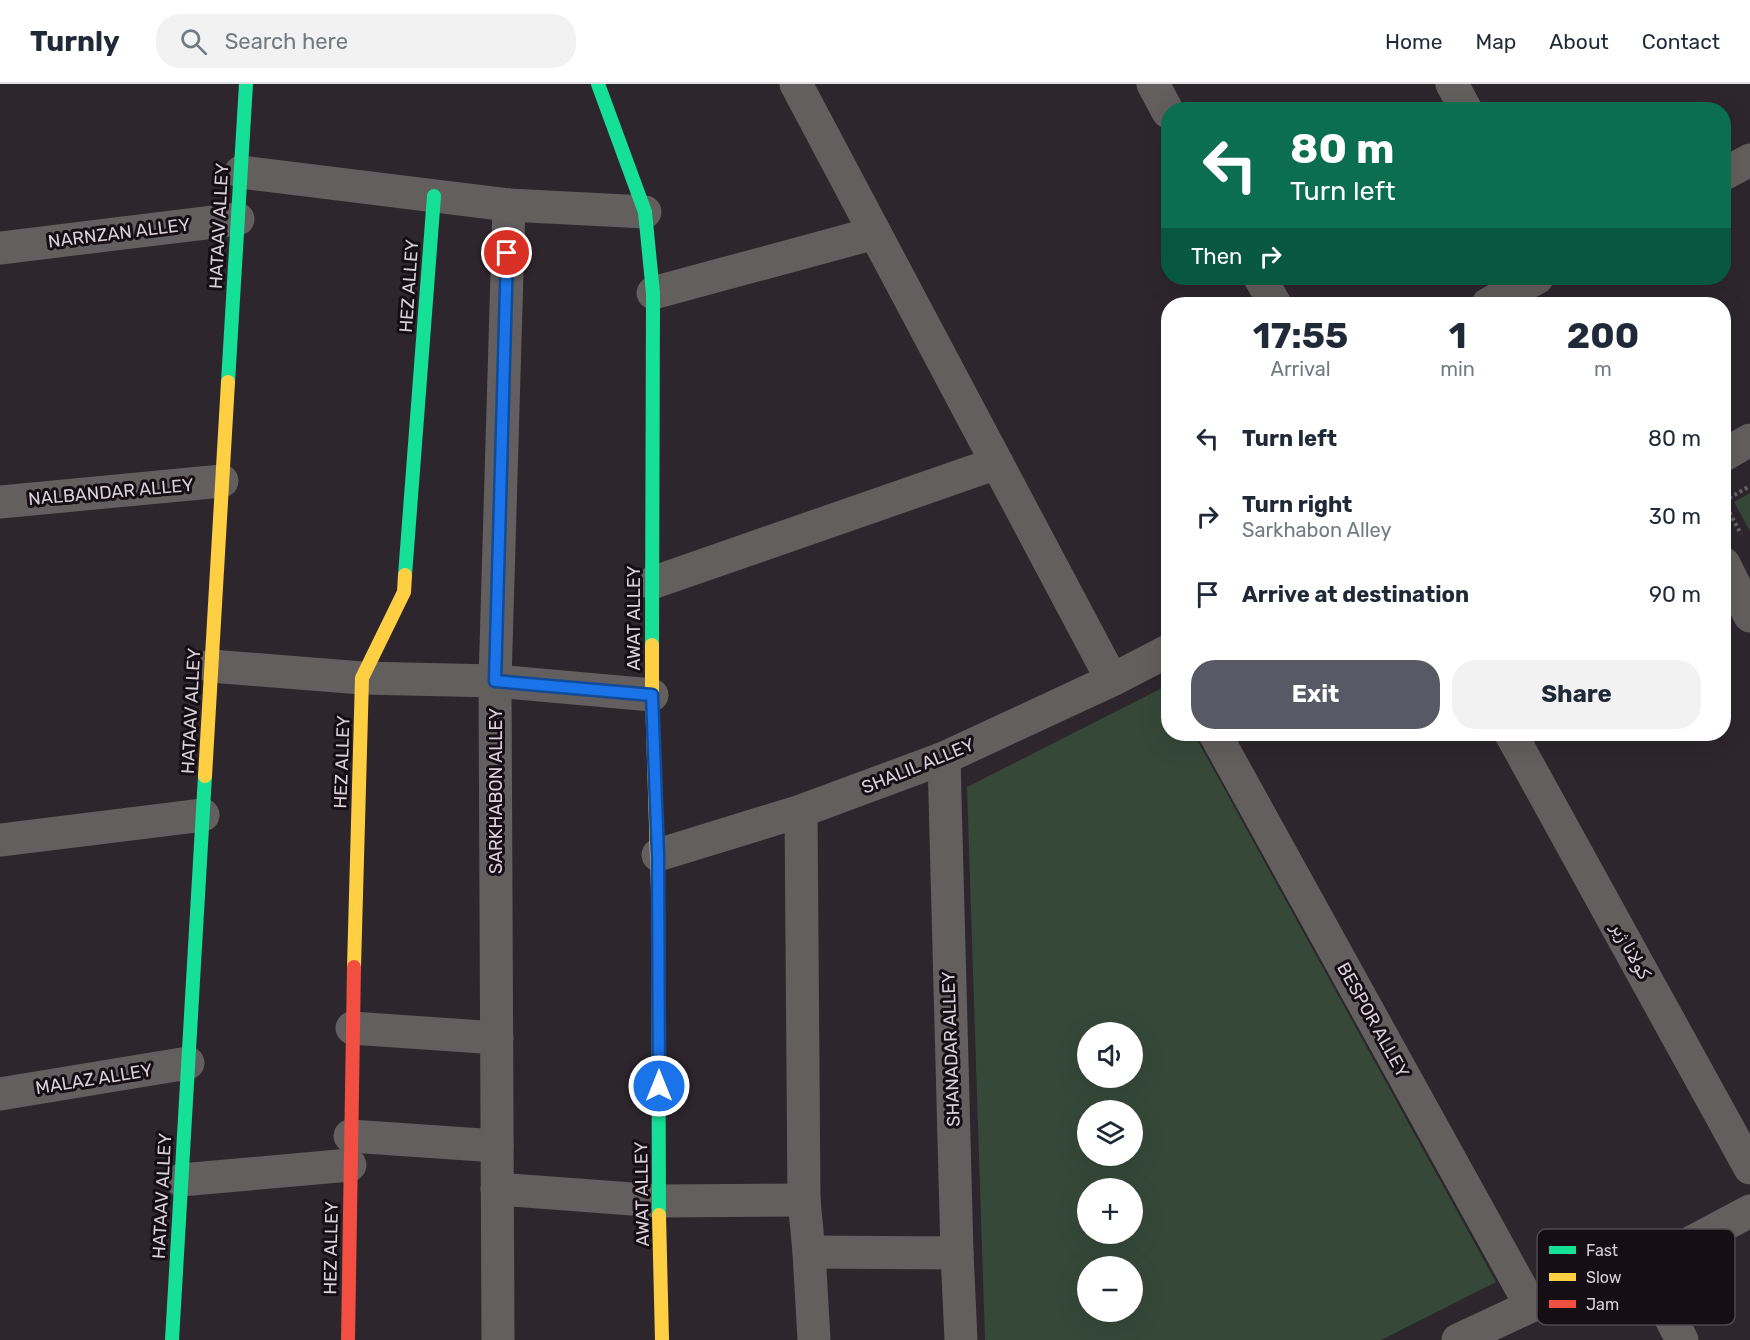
<!DOCTYPE html>
<meta charset="utf-8">
<style>
body{margin:0;font-family:Rubik,Cairo,sans-serif;background:#f2f2f3;color:#1f2937;height:100vh;display:flex;flex-direction:column;font-size:22px;white-space:nowrap}
*{box-sizing:border-box;margin:0}
p{font-size:20px;color:#747a83}
.icon{flex:none;width:33px;height:33px;fill:none;stroke:currentColor;stroke-width:2;stroke-linecap:round;stroke-linejoin:round}
.map{position:relative;flex:1;overflow:hidden}
.sheet{position:absolute;left:1161px;top:213px;width:570px;height:444px;display:flex;flex-direction:column;background:#fff;border-radius:24px;box-shadow:0 6px 24px #0002}
.sheet>*{flex:none}
.hud{position:absolute;left:1161px;top:18px;width:570px;height:183px;border-radius:24px;box-shadow:0 6px 24px #0002;background:#0b6e4f;color:#fff;overflow:hidden}
.controls{position:absolute;left:1077px;top:938px;display:grid;gap:12px}
.controls a{display:grid;place-items:center;width:66px;height:66px;border-radius:50%;background:#fff;box-shadow:0 6px 24px #0002;font-size:30px}
.pin{position:absolute;display:grid;place-items:center;width:51px;height:51px;color:#fff;margin:-26px;border:3px solid #fff;border-radius:50%;box-shadow:0 2px 6px #0007}
.me{position:absolute;width:66px;margin:-33px;rotate:0deg;stroke-linejoin:round;filter:drop-shadow(0 0 4px #0008)}
.turn{display:flex;align-items:center;gap:21px;height:126px;padding:0 30px;font-size:27px}
.turn .icon{width:78px;height:78px;stroke-width:2.5}
.turn b{display:block;font-size:42px;line-height:51px}
.then{display:flex;align-items:center;height:57px;padding:0 30px;background:#0003;gap:12px;font-size:22px}
.eta{display:flex;justify-content:space-evenly;align-items:center;height:102px;text-align:center}
.eta b{font-size:36px;font-weight:700;line-height:42px}
.button{display:flex;gap:12px;margin-top:auto;padding:12px 30px}
.button a{flex:1;height:69px;border-radius:24px;background:#585965;color:#fff;font-size:24px;font-weight:700;line-height:69px;text-align:center}
.button a+a{background:#f2f2f3;color:#1f2937}
ul{padding:0;list-style:none}
li{display:flex;align-items:center;gap:18px;height:78px;padding:0 30px}
li div{flex:1}
li b{display:block;font-size:22px}
li em{font-style:normal}
header{display:flex;align-items:center;gap:36px;box-sizing:border-box;height:84px;padding:0 30px;background:#fff;border-bottom:2px solid #e0e1e3}
header strong{font-size:28px}
nav{display:flex;gap:33px;margin-inline-start:auto;font-size:21px}
.search{width:420px;height:54px;background:#f2f2f3;display:flex;align-items:center;gap:15px;box-sizing:border-box;padding:0 21px;border-radius:24px;color:#747a83;font-size:22px}
.map>svg:first-child{display:block}
.green{fill:#364939;fill-rule:evenodd}
.lines{fill:none;stroke-linecap:round;stroke-linejoin:round}
.path{stroke:#696566;stroke-width:4;stroke-dasharray:3 3;stroke-linecap:butt}
.street{stroke:#635f5f;stroke-width:33}
.fast{stroke:#16e098;stroke-width:14}
.slow{stroke:#ffcf43;stroke-width:14}
.jam{stroke:#f24e42;stroke-width:14}
.route-casing{stroke:#114b97;stroke-width:15}
.route{stroke:#1a73e8;stroke-width:10}
.labels{text-anchor:middle;stroke-width:6;stroke-linejoin:round;paint-order:stroke}
.street-label{font-size:18px;fill:#dad0d9;stroke:#150e14}
.key{fill:#150e14;stroke:#50484f;stroke-width:1.5}
.key-label{font-size:16px;fill:#dad0d9}
</style>
<header>
<strong>Turnly</strong>
<div class="search"><svg class="icon" aria-label="search" viewBox="0 0 24 24"><circle cx="10" cy="10" r="6"/><path d="M15 15l6 6"/></svg>Search here</div>
<nav><a>Home</a><a>Map</a><a>About</a><a>Contact</a></nav>
</header>
<div class="map">
<svg width="1750" height="1256" viewBox="0 0 1750 1256">
<rect width="100%" height="100%" fill="#2e262d"/>
<g class="green">
<path d="M1750,409V447L1734,418Z"/>
<path d="M1168,601V650H1194L1496,1198L1381,1256H985L967,703ZM1088,948H1132V993H1088ZM1088,1026H1132V1071H1088ZM1088,1104H1132V1149H1088ZM1088,1182H1132V1227H1088Z"/>
</g>
<g class="lines">
<g class="path">
<path d="M1724,417L1750,402"/>
<path d="M1724,418L1741,450"/>
</g>
<g class="street">
<path d="M796,0L1112,596"/>
<path d="M1153,0L1168,28"/>
<path d="M1452,0L1466,26"/>
<path d="M241,88L509,121L645,128"/>
<path d="M1724,90L1750,76"/>
<path d="M0,164L238,135"/>
<path d="M1260,194L1275,220"/>
<path d="M653,209L875,149"/>
<path d="M1488,220L1537,194"/>
<path d="M1724,371L1750,356"/>
<path d="M0,418L222,397"/>
<path d="M1724,480L1750,532"/>
<path d="M652,499L997,379"/>
<path d="M211,582L362,594L495,597L652,611"/>
<path d="M1215,650L1531,1222"/>
<path d="M1511,650L1750,1084"/>
<path d="M944,674L957,1169L961,1256"/>
<path d="M801,727L804,1116L809,1168L814,1256"/>
<path d="M0,756L203,731"/>
<path d="M658,771L801,727L944,674L1112,596L1168,567"/>
<path d="M352,944L497,954"/>
<path d="M0,1010L188,979"/>
<path d="M350,1052L497,1062"/>
<path d="M181,1096L350,1081"/>
<path d="M497,1105L659,1117L804,1116"/>
<path d="M809,1168L957,1169"/>
<path d="M1644,1183L1682,1256"/>
<path d="M498,1256L495,597L509,121"/>
<path d="M1458,1256L1531,1222L1628,1192L1750,1127"/>
</g>
<g class="fast">
<path d="M598,0L645,128L653,209L652,561"/>
<path d="M228,298L246,0"/>
<path d="M405,491L434,112"/>
<path d="M658,807L659,1131"/>
<path d="M172,1256L205,692"/>
</g>
<g class="slow">
<path d="M652,561V611L658,807"/>
<path d="M205,692L228,298"/>
<path d="M354,883L362,594L404,508L405,491"/>
<path d="M659,1131L662,1256"/>
</g>
<path class="jam" d="M348,1256L354,883"/>
</g>
<g class="lines">
<defs>
<path id="route" d="M507,169L495,597L652,611L658,771L659,1002"/>
</defs>
<use href="#route" class="route-casing"/>
<use href="#route" class="route"/>
</g>
<g class="labels">
<g class="street-label">
<text transform="translate(219 142) rotate(-87)" y="6">HATAAV ALLEY</text>
<text transform="translate(119 149) rotate(-7)" y="6">NARNZAN ALLEY</text>
<text transform="translate(409 202) rotate(-86)" y="6">HEZ ALLEY</text>
<text transform="translate(111 408) rotate(-5)" y="6">NALBANDAR ALLEY</text>
<text transform="translate(634 534) rotate(-90)" y="6">AWAT ALLEY</text>
<text transform="translate(191 627) rotate(-87)" y="6">HATAAV ALLEY</text>
<text transform="translate(342 678) rotate(-88)" y="6">HEZ ALLEY</text>
<text transform="translate(918 682) rotate(-22)" y="6">SHALIL ALLEY</text>
<text transform="translate(496 707) rotate(-90)" y="6">SARKHABON ALLEY</text>
<text transform="translate(1631 867) rotate(61)" y="6">کولانا ژیر</text>
<text transform="translate(1373 936) rotate(61)" y="6">BESPOR ALLEY</text>
<text transform="translate(951 965) rotate(-92)" y="6">SHANADAR ALLEY</text>
<text transform="translate(94 995) rotate(-9)" y="6">MALAZ ALLEY</text>
<text transform="translate(642 1110) rotate(-91)" y="6">AWAT ALLEY</text>
<text transform="translate(162 1112) rotate(-87)" y="6">HATAAV ALLEY</text>
<text transform="translate(331 1164) rotate(-89)" y="6">HEZ ALLEY</text>
</g>
</g>
<rect x="1537" y="1145" width="198" height="96" rx="9" class="key"/>
<rect x="1549" y="1162" width="27" height="8" fill="#16e098"/>
<rect x="1549" y="1189" width="27" height="8" fill="#ffcf43"/>
<rect x="1549" y="1216" width="27" height="8" fill="#f24e42"/>
<g class="key-label">
<text x="1586" y="1172">Fast</text>
<text x="1586" y="1199">Slow</text>
<text x="1586" y="1226">Jam</text>
</g>
</svg>
<div class="controls">
<a><svg class="icon" aria-label="sound" viewBox="0 0 24 24"><path d="M4 9h4l5-4v14l-5-4H4zM17 9q2 3 0 6"/></svg></a>
<a><svg class="icon" aria-label="layers" viewBox="0 0 24 24"><path d="M12 4l9 5-9 5-9-5zM3 14l9 5 9-5"/></svg></a>
<a>+</a>
<a>−</a>
</div>
<div class="pin" style="left:507px;top:169px;background:#d93025"><svg class="icon" aria-label="arrive" viewBox="0 0 24 24"><path d="M6 21V4h12l-3 4 3 4H6"/></svg></div>
<svg class="me" style="left:659px;top:1002px" viewBox="-20 -20 40 40"><circle r="17" fill="#1a73e8" stroke="#fff" stroke-width="3"/><path d="M0-11L8 9 0 5-8 9z" fill="#fff"/></svg>
<div class="hud">
<div class="turn"><svg class="icon" aria-label="left" viewBox="0 0 24 24"><path d="M17 20v-9H6M10 6l-5 5 5 5"/></svg><div><b>80 m</b>Turn left</div></div>
<div class="then">Then<svg class="icon" aria-label="right" viewBox="0 0 24 24"><path d="M7 20v-9h11M14 6l5 5-5 5"/></svg></div>
</div>
<section class="sheet">
<div class="eta">
<div><b>17:55</b><p>Arrival</p></div>
<div><b>1</b><p>min</p></div>
<div><b>200</b><p>m</p></div>
</div>
<ul>
<li><svg class="icon" aria-label="left" viewBox="0 0 24 24"><path d="M17 20v-9H6M10 6l-5 5 5 5"/></svg><div><b>Turn left</b></div><em>80 m</em></li>
<li><svg class="icon" aria-label="right" viewBox="0 0 24 24"><path d="M7 20v-9h11M14 6l5 5-5 5"/></svg><div><b>Turn right</b><p>Sarkhabon Alley</p></div><em>30 m</em></li>
<li><svg class="icon" aria-label="arrive" viewBox="0 0 24 24"><path d="M6 21V4h12l-3 4 3 4H6"/></svg><div><b>Arrive at destination</b></div><em>90 m</em></li>
</ul>
<div class="button"><a>Exit</a><a>Share</a></div>
</section>
</div>
